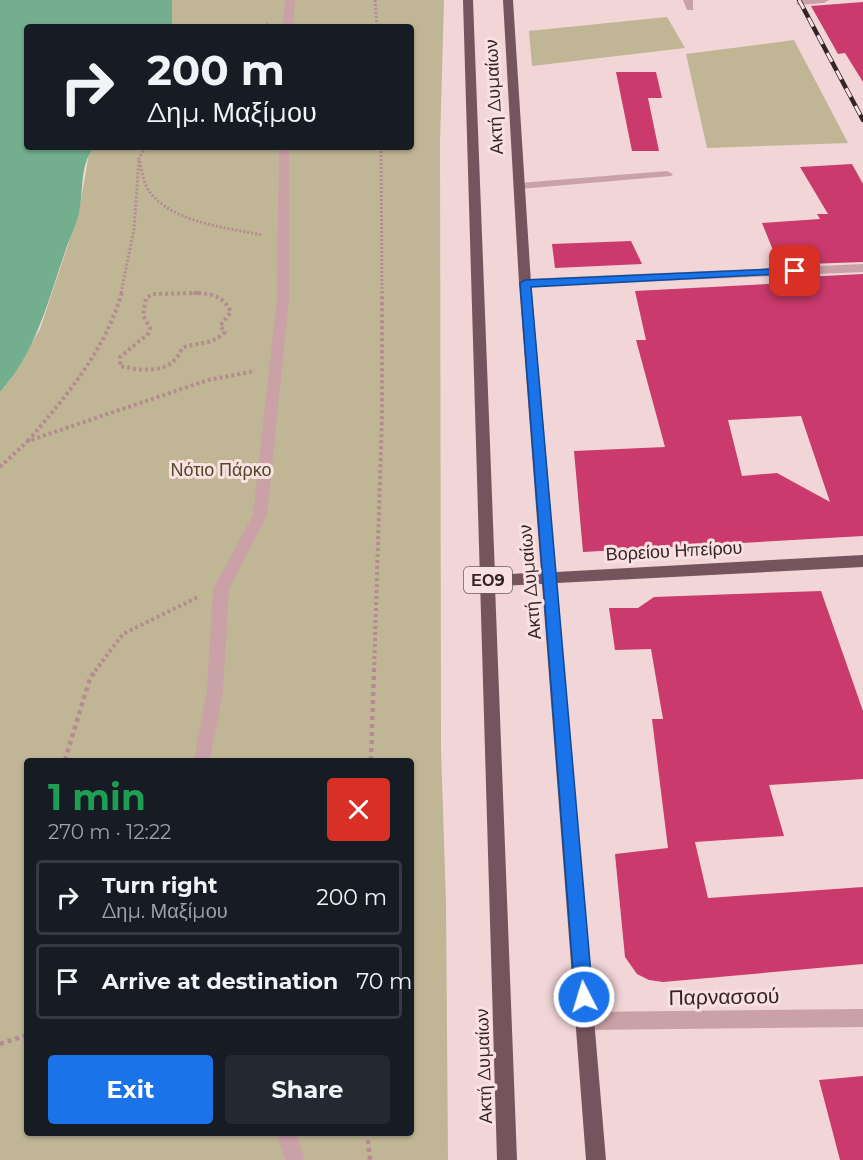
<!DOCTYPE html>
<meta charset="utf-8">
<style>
body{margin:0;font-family:Montserrat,sans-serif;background:#242831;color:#f1f3f6;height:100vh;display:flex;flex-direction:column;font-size:22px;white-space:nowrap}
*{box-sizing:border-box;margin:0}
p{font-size:20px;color:#9ea1a6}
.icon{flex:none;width:33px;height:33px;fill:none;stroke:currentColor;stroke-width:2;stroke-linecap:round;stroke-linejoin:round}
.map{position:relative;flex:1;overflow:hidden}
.drawer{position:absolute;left:24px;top:758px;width:390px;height:378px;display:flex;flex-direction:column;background:#171b24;border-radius:6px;box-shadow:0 2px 4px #0004}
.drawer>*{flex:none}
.hud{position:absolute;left:24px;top:24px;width:390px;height:126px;border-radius:6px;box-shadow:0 2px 4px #0004;background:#171b24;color:#f1f3f6;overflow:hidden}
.pin{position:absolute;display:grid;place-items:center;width:51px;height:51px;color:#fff;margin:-26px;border-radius:12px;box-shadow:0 3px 9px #0006}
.me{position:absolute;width:66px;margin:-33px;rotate:355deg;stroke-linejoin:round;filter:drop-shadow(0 0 4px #0008)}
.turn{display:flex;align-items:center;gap:21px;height:126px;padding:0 24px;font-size:27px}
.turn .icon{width:78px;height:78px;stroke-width:2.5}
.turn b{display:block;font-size:42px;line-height:51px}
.round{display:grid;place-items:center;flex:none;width:63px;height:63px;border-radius:6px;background:#242831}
.headline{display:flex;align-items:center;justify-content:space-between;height:102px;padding:0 24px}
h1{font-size:36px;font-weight:700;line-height:45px;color:#1e9e55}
.action{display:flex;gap:12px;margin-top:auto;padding:12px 24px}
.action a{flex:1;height:69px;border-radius:6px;background:#1a73e8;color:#fff;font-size:24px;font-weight:700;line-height:69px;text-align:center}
.action a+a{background:#242831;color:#f1f3f6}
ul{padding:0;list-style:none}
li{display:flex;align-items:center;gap:18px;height:75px;margin:0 12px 9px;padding:0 12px;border:3px solid #363941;border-radius:6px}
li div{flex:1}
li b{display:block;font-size:22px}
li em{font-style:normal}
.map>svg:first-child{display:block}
.green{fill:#c0b595;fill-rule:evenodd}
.water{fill:#73af8e}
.building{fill:#ca3a6c;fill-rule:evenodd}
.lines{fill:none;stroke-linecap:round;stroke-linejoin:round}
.path-far2{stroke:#b58b92;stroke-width:3;stroke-dasharray:2 2;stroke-linecap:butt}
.path-far1{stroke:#b58b92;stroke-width:4;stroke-dasharray:3 3;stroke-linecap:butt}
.path{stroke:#b58b92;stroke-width:4.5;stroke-dasharray:4 4;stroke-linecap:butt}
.minor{fill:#c9a1a6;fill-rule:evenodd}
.major{fill:#76545d;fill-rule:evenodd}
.rail-casing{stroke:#332428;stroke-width:4.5}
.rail{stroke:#f9e1e2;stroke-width:3;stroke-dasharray:10;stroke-linecap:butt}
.route{fill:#1a73e8;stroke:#114b97;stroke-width:1.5}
.labels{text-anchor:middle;stroke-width:6;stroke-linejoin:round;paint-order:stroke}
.shield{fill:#f9e1e2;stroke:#6e5d60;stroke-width:1.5}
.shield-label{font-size:16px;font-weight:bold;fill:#332428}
.street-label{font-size:18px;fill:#332428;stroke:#f9e1e2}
.park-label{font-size:18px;fill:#524827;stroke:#f9e1e2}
.near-street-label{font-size:21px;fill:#332428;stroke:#f9e1e2}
</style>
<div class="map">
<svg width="863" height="1160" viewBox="0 0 863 1160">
<rect width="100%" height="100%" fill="#f1d5d7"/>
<g class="green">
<path d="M172,0H444L440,142L441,749L446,903L448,1160H0V392L10,380L40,329L79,212L89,153L93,147H411V27H172ZM27,760H411V1132H27Z"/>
<path d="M667,17L685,48L532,66L529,31Z"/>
<path d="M794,40L848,143L707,148L686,54Z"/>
</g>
<path class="water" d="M0,0H172V27H27V147H94C79,166 84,191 79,213C76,226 69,239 65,252C48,301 36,352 0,392Z"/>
<g class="building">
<path d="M863,2V82L845,53L838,54L811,6Z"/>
<path d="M616,72H656L662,98H648L659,151H632Z"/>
<path d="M852,164L863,184V262L779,265L762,223L820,219L817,214H828L800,167Z"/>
<path d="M631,241L642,264L555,268L552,244Z"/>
<path d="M863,274V536L583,552L574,451L665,447L636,340H646L635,291L786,283L784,278ZM801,416L830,502L777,473L742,476L728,420Z"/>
<path d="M821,591L863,711V779L769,785L784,836L695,842L708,898L863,887V964L663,982L649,980L637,974L625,957L615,854L668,848L652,719H663L651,649L615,650L609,608H638L654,597Z"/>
<path d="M863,1076V1160H840L819,1080Z"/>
</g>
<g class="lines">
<g class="path-far2">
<path d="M375,0L377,27"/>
<path d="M259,27L268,24"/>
<path d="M145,147L139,159C142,169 143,182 149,191C170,222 228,228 262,235"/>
<path d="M381,147L382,293"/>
<path d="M121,293L134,229L139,159"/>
<path d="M189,293H201"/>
</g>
<g class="path-far1">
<path d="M198,293C214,294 224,297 231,312L220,326L225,332C213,345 197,342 182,348C172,375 144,371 120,366V357L148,334L150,328L143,315L146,298L153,294Z"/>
<path d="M28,441C67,395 105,351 122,292"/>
<path d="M0,467L28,441L208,380L255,371"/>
<path d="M95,671L123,634L198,597"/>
<path d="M374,671L382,416V292"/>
</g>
<g class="path">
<path d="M65,760L90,678L96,670"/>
<path d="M371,760L374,670"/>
<path d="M0,1044L27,1035"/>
<path d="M367,1132L370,1160"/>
</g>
<g class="minor">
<path d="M285,0H295L293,27H283Z"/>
<path d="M683,0H693V10H687Z"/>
<path d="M801,0H829L824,3L798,5L796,3Z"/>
<path d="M279,147H289V299L267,515L229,589L223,690L210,760H194L207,690L213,589L253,515L277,299Z"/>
<path d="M667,171L673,174L671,176L519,189L513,186L519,183Z"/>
<path d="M863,264V272L525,287L519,283L525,279Z"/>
<path d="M863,1009V1027L586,1030L579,1028L576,1021L579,1014L586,1012Z"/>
<path d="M276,1132H296L305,1160H285Z"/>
</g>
<path class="major" d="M463,0H473L495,575L541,572L519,283L503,0H513L531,283L556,572L863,555V567L557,583L606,1160H586L542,584L495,586L517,1160H497Z"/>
<defs>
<path id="rail" d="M799,0L863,120"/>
</defs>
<use href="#rail" class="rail-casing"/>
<use href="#rail" class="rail"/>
</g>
<path class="route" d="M795,268L801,271L799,273L531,287L593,997L590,1003L584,1006L578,1003L575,997L520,283L525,280Z"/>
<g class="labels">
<rect class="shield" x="464" y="567" width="48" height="26" rx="4.5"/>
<g class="shield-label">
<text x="488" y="586">ΕΟ9</text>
</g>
<g class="street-label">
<text transform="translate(494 97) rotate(-93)" y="6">Ακτή Δυμαίων</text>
<text transform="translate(674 551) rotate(-3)" y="6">Βορείου Ηπείρου</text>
<text transform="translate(530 582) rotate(-95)" y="6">Ακτή Δυμαίων</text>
<text transform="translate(484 1066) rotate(-92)" y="6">Ακτή Δυμαίων</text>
</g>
<g class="park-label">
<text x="221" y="476">Νότιο Πάρκο</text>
</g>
<g class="near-street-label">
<text transform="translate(724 997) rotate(-1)" y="7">Παρνασσού</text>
</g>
</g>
</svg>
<div class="pin" style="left:795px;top:271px;background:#d93025"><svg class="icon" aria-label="arrive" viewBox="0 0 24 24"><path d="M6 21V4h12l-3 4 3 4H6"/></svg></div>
<svg class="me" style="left:584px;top:997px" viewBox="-20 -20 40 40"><circle r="17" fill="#1a73e8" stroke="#fff" stroke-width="3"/><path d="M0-11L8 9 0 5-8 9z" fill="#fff"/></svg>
<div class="hud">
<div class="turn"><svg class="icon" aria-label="right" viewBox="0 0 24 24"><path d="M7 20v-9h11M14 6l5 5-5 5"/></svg><div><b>200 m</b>Δημ. Μαξίμου</div></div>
</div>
<section class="drawer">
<div class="headline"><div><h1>1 min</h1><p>270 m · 12:22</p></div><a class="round" style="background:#d93025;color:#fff"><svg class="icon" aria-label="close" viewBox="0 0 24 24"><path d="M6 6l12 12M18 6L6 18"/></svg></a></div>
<ul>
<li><svg class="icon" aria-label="right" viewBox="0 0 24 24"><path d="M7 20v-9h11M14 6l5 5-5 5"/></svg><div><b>Turn right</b><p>Δημ. Μαξίμου</p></div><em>200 m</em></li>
<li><svg class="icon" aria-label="arrive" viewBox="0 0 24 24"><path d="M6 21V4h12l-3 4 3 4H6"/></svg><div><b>Arrive at destination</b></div><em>70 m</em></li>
</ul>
<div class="action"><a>Exit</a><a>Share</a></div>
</section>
</div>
